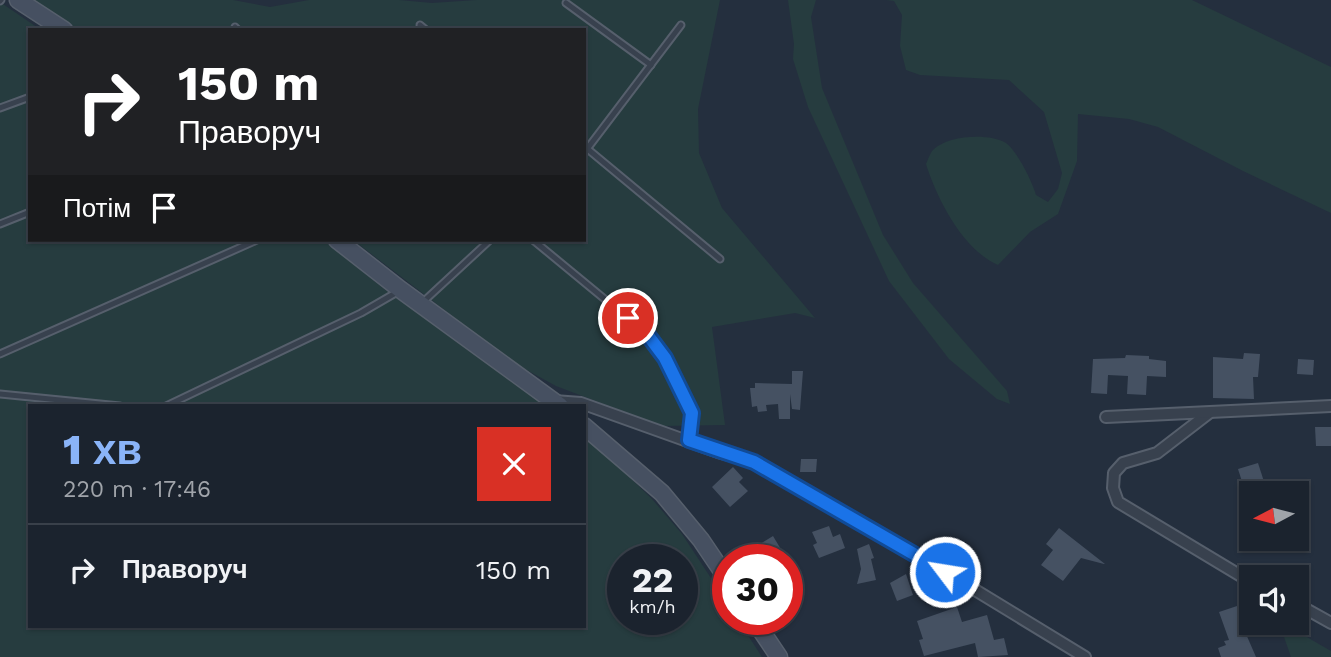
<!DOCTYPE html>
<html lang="uk">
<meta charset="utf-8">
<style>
body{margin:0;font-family:"Work Sans",sans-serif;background:#242b36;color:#f1f3f6;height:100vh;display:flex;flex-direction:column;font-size:26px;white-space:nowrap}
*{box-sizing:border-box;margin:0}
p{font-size:23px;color:#a0a4aa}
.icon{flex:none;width:38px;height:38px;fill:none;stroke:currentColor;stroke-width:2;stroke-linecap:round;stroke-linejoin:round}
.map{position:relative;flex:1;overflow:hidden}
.details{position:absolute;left:28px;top:404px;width:558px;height:224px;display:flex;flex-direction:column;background:#1b232e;border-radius:0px;box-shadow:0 2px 5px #0004,0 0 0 2px #39404a}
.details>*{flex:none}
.hud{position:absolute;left:28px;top:28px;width:558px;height:214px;border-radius:0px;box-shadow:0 2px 5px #0004,0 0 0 2px #39404a;background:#202124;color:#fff;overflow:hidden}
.needle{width:46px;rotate:263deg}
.controls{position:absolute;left:1239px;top:481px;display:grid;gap:14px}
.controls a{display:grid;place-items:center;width:70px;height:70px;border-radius:0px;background:#1b232e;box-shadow:0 2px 5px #0004,0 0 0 2px #39404a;font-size:35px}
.speed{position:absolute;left:607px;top:544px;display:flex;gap:14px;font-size:35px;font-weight:700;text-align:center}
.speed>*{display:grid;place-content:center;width:91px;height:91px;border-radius:50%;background:#1b232e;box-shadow:0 2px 5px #0004,0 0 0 2px #39404a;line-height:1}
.speed small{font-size:18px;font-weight:400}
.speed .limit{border:10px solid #d22;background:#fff;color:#111}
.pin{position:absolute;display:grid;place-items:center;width:60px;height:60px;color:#fff;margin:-30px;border:4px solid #fff;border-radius:50%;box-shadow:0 2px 7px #0007}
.me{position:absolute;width:77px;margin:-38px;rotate:301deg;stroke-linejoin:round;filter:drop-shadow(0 0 5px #0008)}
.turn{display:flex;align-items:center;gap:24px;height:147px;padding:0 35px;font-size:32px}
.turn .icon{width:91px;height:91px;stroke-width:2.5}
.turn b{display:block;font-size:49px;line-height:60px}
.then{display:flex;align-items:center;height:66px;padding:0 35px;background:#0003;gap:14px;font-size:26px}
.round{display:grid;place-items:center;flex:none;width:74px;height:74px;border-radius:0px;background:#242b36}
.summary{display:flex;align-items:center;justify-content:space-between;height:119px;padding:0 35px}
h1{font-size:42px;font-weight:800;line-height:52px;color:#8ab4f8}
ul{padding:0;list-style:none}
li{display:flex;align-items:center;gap:21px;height:91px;padding:0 35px;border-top:2px solid #39404a}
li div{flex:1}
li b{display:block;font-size:26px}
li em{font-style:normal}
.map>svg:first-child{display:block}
.green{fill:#263c3f;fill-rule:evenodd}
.building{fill:#455162}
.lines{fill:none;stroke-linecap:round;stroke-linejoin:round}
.lane-casing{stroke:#565f6c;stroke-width:9}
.street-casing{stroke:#565f6c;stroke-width:14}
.secondary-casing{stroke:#565f6c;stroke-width:19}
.lane{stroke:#38414e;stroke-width:5}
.street{stroke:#38414e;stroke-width:10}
.secondary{stroke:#465061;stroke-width:16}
.route-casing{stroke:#114b97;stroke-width:18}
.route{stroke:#1a73e8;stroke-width:12}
</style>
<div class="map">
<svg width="1331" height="657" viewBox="0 0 1331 657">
<rect width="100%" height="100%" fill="#242f3e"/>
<g class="green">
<path d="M30,0H233L270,7L309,0H399L432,3L477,0H720L698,109L699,153L722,208L815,318L795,313L712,327L725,425L661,426L556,386L514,363L353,240H584V30H78L64,19Z"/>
<path d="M788,0H816L811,17L822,88L883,235L913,283L1007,391L1010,404L997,399L949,359L889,281L808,107L793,59L794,44Z"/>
<path d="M886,0H1192L1331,67V213L1243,171L1158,127L1129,119L1078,114L1077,161L1058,214L1030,232L998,265C963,250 937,199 926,164C928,160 930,153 933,150C948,135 989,133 1006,143C1017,151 1032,181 1036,195L1048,202L1058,189L1062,173L1044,112L1009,80L920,75L906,70L900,46L902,15L894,1Z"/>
<path d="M0,2L41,30H30V240H323L388,292L545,406H30V626H584L585,434L652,499L682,534L728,604V620H738L762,657H0ZM623,560H682V620H623Z"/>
<path d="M1291,628L1331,651V657H1291L1284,637Z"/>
</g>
<g class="building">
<path d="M1244,353L1260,354L1258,377H1253L1254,399L1213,398V357L1243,359Z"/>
<path d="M1126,355L1149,356V359L1166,361V377L1147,376L1146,395L1127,394L1128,376L1108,375L1107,394L1091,393L1093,359L1125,358Z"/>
<path d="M1298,359L1314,360L1313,375L1297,374Z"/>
<path d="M792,371H803L800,410L792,409L790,394V419H779L778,404L766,405L767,411L758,412L757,406L752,407L750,388H755V383L792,384Z"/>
<path d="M1315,427H1331V446H1316Z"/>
<path d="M801,459H817L816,472H800Z"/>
<path d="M1258,463L1268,494H1246L1238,469Z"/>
<path d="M733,467L743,478L739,482L748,491L730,507L712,487Z"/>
<path d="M829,526L833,537L840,534L845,548L819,558L813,545L817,543L812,532Z"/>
<path d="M1059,528L1105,564H1104L1081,558L1063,581L1041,565L1053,550L1046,544Z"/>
<path d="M773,536L785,556L778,560H752L747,552Z"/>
<path d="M869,544L874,558L871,559L876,580L857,584L861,569L857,549Z"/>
<path d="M906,574L913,595L897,601L890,583Z"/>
<path d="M1237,606L1246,634L1256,657H1221L1218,648L1226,645L1224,641L1229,640L1219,612Z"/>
<path d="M957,607L962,622L987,615L994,640L1004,638L1008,655L978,657L975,643L924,656L919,640L923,639L917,621Z"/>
</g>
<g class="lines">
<defs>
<g id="lane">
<path d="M0,1L1,0"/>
<path d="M566,3L651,65"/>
<path d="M420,25L426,30"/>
<path d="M235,27L238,30"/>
<path d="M0,108L30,97"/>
<path d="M584,146L720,259"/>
<path d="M584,153L681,25"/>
<path d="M0,224L30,212"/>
<path d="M533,240L647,334L665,358L692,413L689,441"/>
<path d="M423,302L490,240"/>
<path d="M0,354L257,240"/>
<path d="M0,394L120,406"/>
<path d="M166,406L361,313L399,291"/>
</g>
<g id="street">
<path d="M554,401L581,403L718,452L754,462L921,557L1085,657"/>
<path d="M1209,413L1157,453L1123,463L1114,473L1113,488L1118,502L1251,582"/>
<path d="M1106,417L1331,406"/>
<path d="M1297,604L1331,623"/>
</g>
<g id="secondary">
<path d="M18,0L64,30"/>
<path d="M337,240L401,290L560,406"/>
<path d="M584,426L662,493L701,540L728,580"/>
<path d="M754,620L779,657"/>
</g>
</defs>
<use href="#lane" class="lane-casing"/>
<use href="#street" class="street-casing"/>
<use href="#secondary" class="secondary-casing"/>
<use href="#lane" class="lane"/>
<use href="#street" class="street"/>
<use href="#secondary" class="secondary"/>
</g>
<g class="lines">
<defs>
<path id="route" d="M628,318L647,334L665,358L692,413L689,440L754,462L945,572"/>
</defs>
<use href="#route" class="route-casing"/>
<use href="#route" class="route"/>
</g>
</svg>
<div class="controls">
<a><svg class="needle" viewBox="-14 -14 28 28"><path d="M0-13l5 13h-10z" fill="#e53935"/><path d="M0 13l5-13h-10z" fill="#a0a4aa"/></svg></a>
<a><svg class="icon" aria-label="sound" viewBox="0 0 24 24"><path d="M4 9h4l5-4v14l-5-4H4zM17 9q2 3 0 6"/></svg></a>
</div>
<div class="speed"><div>22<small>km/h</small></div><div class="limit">30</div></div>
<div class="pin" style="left:628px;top:318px;background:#d93025"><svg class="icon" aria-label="arrive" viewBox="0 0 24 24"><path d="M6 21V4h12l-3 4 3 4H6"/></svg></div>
<svg class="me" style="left:945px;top:572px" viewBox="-20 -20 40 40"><circle r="17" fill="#1a73e8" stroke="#fff" stroke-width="3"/><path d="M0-11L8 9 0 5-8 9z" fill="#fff"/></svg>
<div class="hud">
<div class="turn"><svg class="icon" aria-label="right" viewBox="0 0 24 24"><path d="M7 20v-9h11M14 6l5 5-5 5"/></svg><div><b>150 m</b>Праворуч</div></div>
<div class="then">Потім<svg class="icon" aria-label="arrive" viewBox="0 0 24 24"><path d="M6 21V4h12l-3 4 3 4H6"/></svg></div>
</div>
<section class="details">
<div class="summary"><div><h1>1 хв</h1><p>220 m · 17:46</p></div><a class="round" style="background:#d93025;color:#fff"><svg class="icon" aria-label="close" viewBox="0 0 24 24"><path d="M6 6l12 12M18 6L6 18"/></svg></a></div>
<ul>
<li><svg class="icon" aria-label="right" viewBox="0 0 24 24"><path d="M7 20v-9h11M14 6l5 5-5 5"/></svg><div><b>Праворуч</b></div><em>150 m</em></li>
</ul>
</section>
</div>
